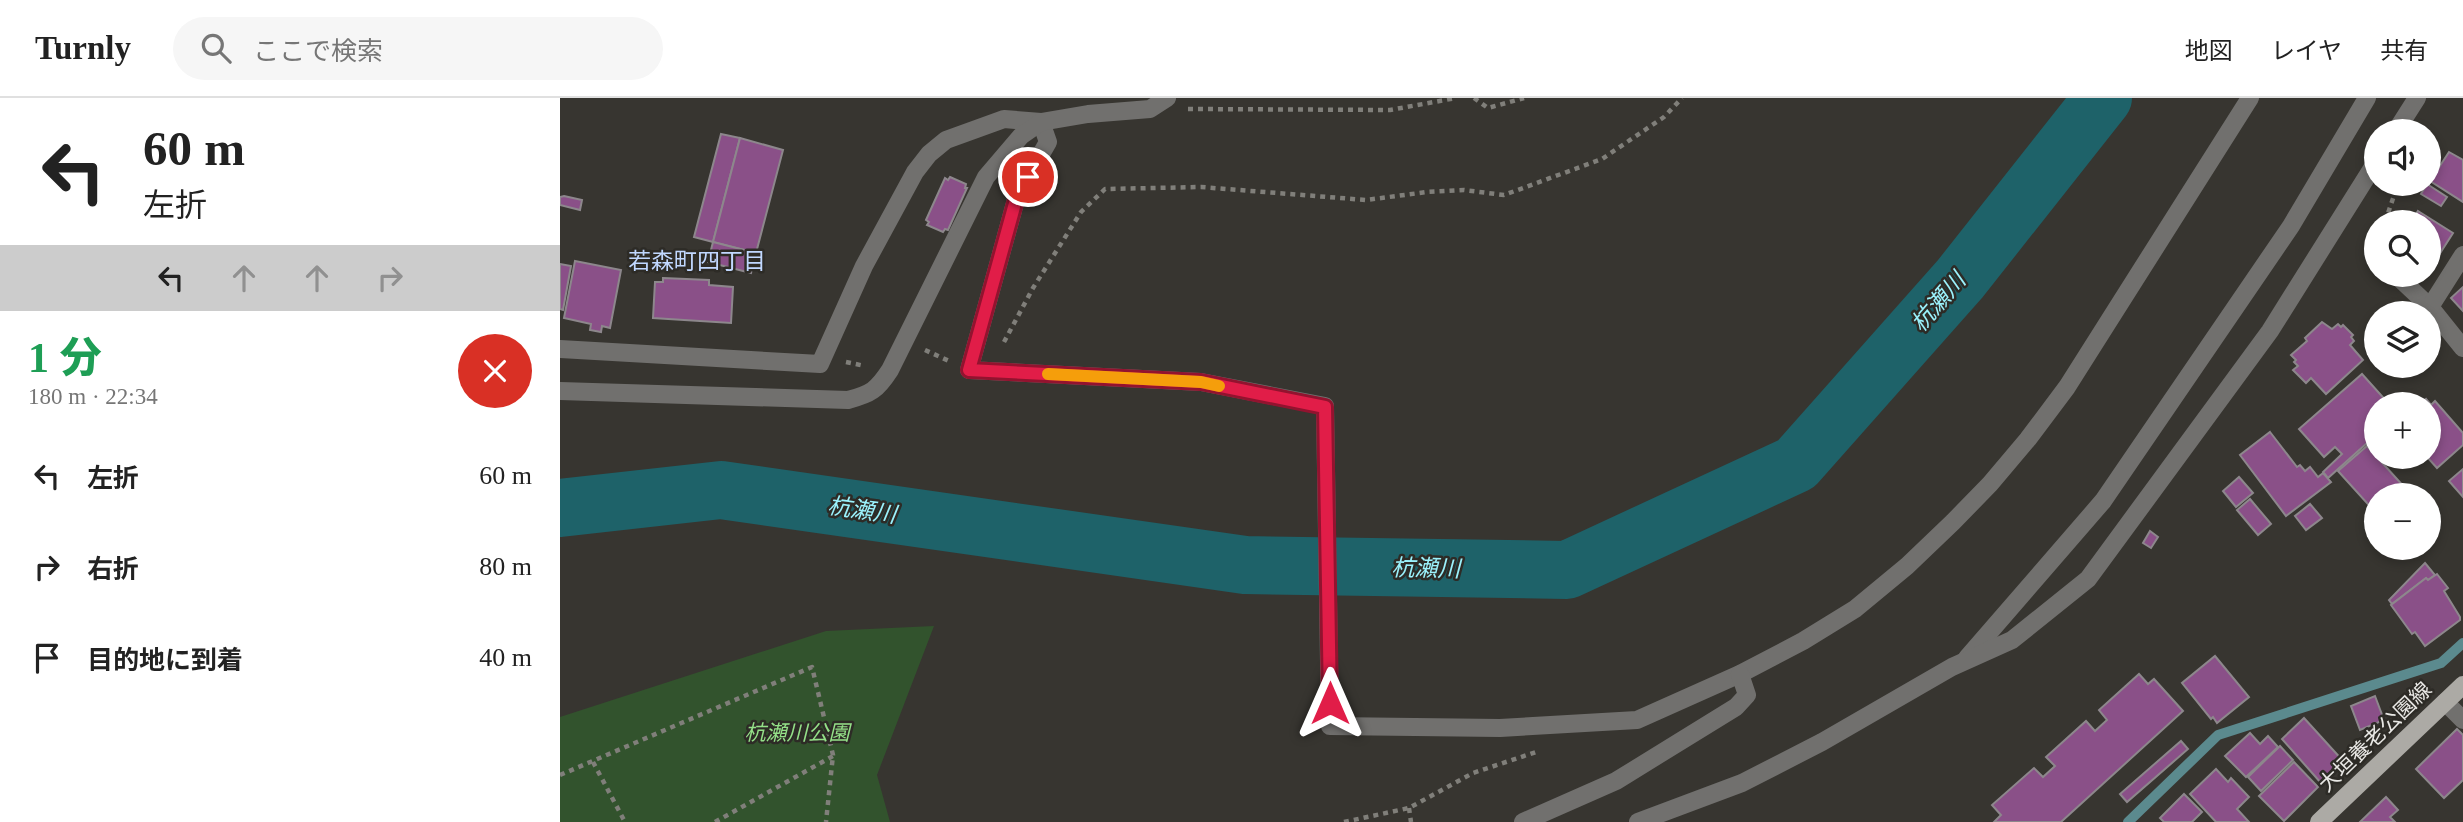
<!DOCTYPE html>
<html lang="ja">
<meta charset="utf-8">
<style>
body{margin:0;font-family:"Times New Roman","Noto Sans JP",serif;background:#f6f6f6;color:#222;height:100vh;display:flex;flex-direction:column;font-size:26px;white-space:nowrap}
*{box-sizing:border-box;margin:0}
p{font-size:23px;color:#767676}
.icon{flex:none;width:38px;height:38px;fill:none;stroke:currentColor;stroke-width:2;stroke-linecap:round;stroke-linejoin:round}
.map{position:relative;flex:1;overflow:hidden}
.sheet{display:flex;flex-direction:column;background:#fff;width:560px}
.sheet>*{flex:none}
.top-card{background:#fff;color:#222;overflow:hidden}
.buttons{position:absolute;left:1804px;top:21px;display:grid;gap:14px}
.buttons a{display:grid;place-items:center;width:77px;height:77px;border-radius:50%;background:#fff;box-shadow:0 4px 10px #0003;font-size:35px}
.pin{position:absolute;display:grid;place-items:center;width:60px;height:60px;color:#fff;margin:-30px;border:4px solid #fff;border-radius:50%;box-shadow:0 2px 7px #0007}
.me{position:absolute;width:77px;margin:-38px;rotate:0deg;stroke-linejoin:round;filter:drop-shadow(0 0 5px #0008)}
.turn{display:flex;align-items:center;gap:24px;height:147px;padding:0 28px;font-size:32px}
.turn .icon{width:91px;height:91px;stroke-width:2.5}
.turn b{display:block;font-size:49px;line-height:60px}
.lanes{display:flex;align-items:center;height:66px;padding:0 28px;background:#0003;justify-content:center;gap:35px;direction:ltr}
.lanes .off{opacity:.35}
.round{display:grid;place-items:center;flex:none;width:74px;height:74px;border-radius:37px;background:#f6f6f6}
.overview{display:flex;align-items:center;justify-content:space-between;height:119px;padding:0 28px}
h1{font-size:42px;font-weight:800;line-height:52px;color:#1e9e55}
ul{padding:0;list-style:none}
li{display:flex;align-items:center;gap:21px;height:91px;padding:0 28px}
li div{flex:1}
li b{display:block;font-size:26px}
li em{font-style:normal}
header{display:flex;align-items:center;gap:42px;box-sizing:border-box;height:98px;padding:0 35px;background:#fff;border-bottom:2px solid #e0e0e0}
header strong{font-size:33px}
nav{display:flex;gap:38px;margin-inline-start:auto;font-size:24px}
.search{width:490px;height:63px;background:#f6f6f6;display:flex;align-items:center;gap:18px;box-sizing:border-box;padding:0 24px;border-radius:38px;color:#767676;font-size:26px}
main{display:flex;flex:1;min-height:0}
.map>svg:first-child{display:block}
.green{fill:#32532d}
.lines{fill:none;stroke-linecap:round;stroke-linejoin:round}
.stream{stroke:#5b8a8e;stroke-width:10}
.river{stroke:#1e6269;stroke-width:58}
.building{fill:#8a5088;stroke:#8d878c;stroke-width:2}
.path{stroke:#807f7a;stroke-width:4.5;stroke-dasharray:5 5;stroke-linecap:butt}
.minor{stroke:#71706e;stroke-width:18}
.major{stroke:#acaaa5;stroke-width:18}
.route-casing{stroke:#92132f;stroke-width:18}
.route{stroke:#e11d48;stroke-width:12}
.slow{stroke:#f59e0b;stroke-width:12}
.labels{text-anchor:middle;stroke-width:5;stroke-linejoin:round;paint-order:stroke}
.park-label{font-size:21px;font-style:italic;fill:#94e088;stroke:#2d2b26}
.street-label{font-size:21px;fill:#e9e8e5;stroke:#2d2b26}
.neighbourhood-label{font-size:23px;fill:#c1d8ff;stroke:#2d2b26}
.water-label{font-size:23px;font-style:italic;fill:#9bf2fc;stroke:#2d2b26}
</style>
<header>
<strong>Turnly</strong>
<div class="search"><svg class="icon" aria-label="search" viewBox="0 0 24 24"><circle cx="10" cy="10" r="6"/><path d="M15 15l6 6"/></svg>ここで検索</div>
<nav><a>地図</a><a>レイヤ</a><a>共有</a></nav>
</header>
<main>
<section class="sheet">
<div class="top-card">
<div class="turn"><svg class="icon" aria-label="left" viewBox="0 0 24 24"><path d="M17 20v-9H6M10 6l-5 5 5 5"/></svg><div><b>60 m</b>左折</div></div>
<div class="lanes"><svg class="icon" aria-label="left" viewBox="0 0 24 24"><path d="M17 20v-9H6M10 6l-5 5 5 5"/></svg><svg class="icon off" aria-label="ahead" viewBox="0 0 24 24"><path d="M12 20V5M6 11l6-6 6 6"/></svg><svg class="icon off" aria-label="ahead" viewBox="0 0 24 24"><path d="M12 20V5M6 11l6-6 6 6"/></svg><svg class="icon off" aria-label="right" viewBox="0 0 24 24"><path d="M7 20v-9h11M14 6l5 5-5 5"/></svg></div>
</div>
<div class="overview"><div><h1>1 分</h1><p>180 m · 22:34</p></div><a class="round" style="background:#d93025;color:#fff"><svg class="icon" aria-label="close" viewBox="0 0 24 24"><path d="M6 6l12 12M18 6L6 18"/></svg></a></div>
<ul>
<li><svg class="icon" aria-label="left" viewBox="0 0 24 24"><path d="M17 20v-9H6M10 6l-5 5 5 5"/></svg><div><b>左折</b></div><em>60 m</em></li>
<li><svg class="icon" aria-label="right" viewBox="0 0 24 24"><path d="M7 20v-9h11M14 6l5 5-5 5"/></svg><div><b>右折</b></div><em>80 m</em></li>
<li><svg class="icon" aria-label="arrive" viewBox="0 0 24 24"><path d="M6 21V4h12l-3 4 3 4H6"/></svg><div><b>目的地に到着</b></div><em>40 m</em></li>
</ul>
</section>
<div class="map">
<svg width="1903" height="724" viewBox="0 0 1903 724">
<rect width="100%" height="100%" fill="#373530"/>
<path class="green" d="M374,528L317,677L330,724H0V619L266,533Z"/>
<g class="lines">
<path class="stream" d="M1568,724L1658,637L1881,565L1903,545"/>
<path class="river" d="M0,410L161,392L685,467L1007,472L1236,366L1400,181L1543,0"/>
</g>
<g class="building">
<path d="M161,36L180,40L153,144L134,139Z"/>
<path d="M180,40L223,52L196,155L153,144Z"/>
<path d="M1889,54L1903,62V104L1870,83Z"/>
<path d="M390,79L406,86L405,90H407L388,132L385,131L383,134L367,127L369,124L366,122L385,80L388,82Z"/>
<path d="M1867,86L1887,99L1881,108L1861,96Z"/>
<path d="M4,98L22,102L20,112L0,107V99Z"/>
<path d="M1858,113L1893,135L1870,171L1869,124H1851Z"/>
<path d="M153,144L196,155L191,175L148,164Z"/>
<path d="M15,163L61,172L50,230L42,228L41,234L30,232L31,226L4,220Z"/>
<path d="M0,166L11,168L3,212L0,211Z"/>
<path d="M103,180L149,182V187L173,189L171,225L93,220L95,184H103Z"/>
<path d="M1903,189V213L1891,200Z"/>
<path d="M1762,224L1772,231L1778,226L1781,229L1783,227L1793,237L1791,239L1794,243L1790,247L1803,262L1766,296L1751,280L1746,285L1733,272L1738,268L1734,264L1736,262L1731,257L1747,243L1745,240Z"/>
<path d="M1802,276L1829,306H1816V337L1768,380L1763,374L1782,356L1775,349L1764,359L1739,331Z"/>
<path d="M1866,301L1871,307L1875,303L1903,335V347L1877,370L1867,359L1869,306H1860Z"/>
<path d="M1710,334L1737,369L1740,367L1745,373L1750,369L1758,379L1763,375L1771,384L1726,418L1680,357Z"/>
<path d="M1807,348L1846,391L1839,397H1816V415L1778,373Z"/>
<path d="M1903,371V399L1889,383Z"/>
<path d="M1679,379L1693,395L1676,409L1663,393Z"/>
<path d="M1690,401L1711,426L1698,437L1677,412Z"/>
<path d="M1750,406L1762,420L1746,432L1735,418Z"/>
<path d="M1590,433L1598,439L1591,450L1583,445Z"/>
<path d="M1865,465L1875,477L1868,482L1866,480L1832,506L1829,502Z"/>
<path d="M1877,476L1888,490L1884,493L1900,519V522L1865,548L1855,534L1852,536L1831,507L1866,480L1868,482Z"/>
<path d="M1655,558L1689,599L1657,625L1653,619L1651,621L1622,585Z"/>
<path d="M1579,576L1588,586L1594,581L1623,613L1501,724H1434L1441,717L1432,707L1474,670L1483,679L1495,668L1486,659L1526,623L1535,633L1547,622L1539,612Z"/>
<path d="M1815,598L1824,622L1800,632L1791,608Z"/>
<path d="M1744,620L1784,664L1761,685L1722,641Z"/>
<path d="M1897,631L1903,637V682L1884,700L1856,671Z"/>
<path d="M1690,635L1700,646L1708,638L1718,649L1686,679L1665,658Z"/>
<path d="M1621,643L1628,651L1567,704L1560,696Z"/>
<path d="M1720,648L1733,662L1701,693L1688,679Z"/>
<path d="M1734,664L1758,689L1724,723L1699,698Z"/>
<path d="M1656,671L1668,684L1671,680L1689,699L1677,711L1689,724H1656L1630,696Z"/>
<path d="M1624,696L1642,714L1632,724H1604L1600,720Z"/>
<path d="M1826,699L1838,712L1830,719L1835,724H1800Z"/>
</g>
<g class="lines">
<g class="path">
<path d="M914,0L928,10L964,0"/>
<path d="M628,11L830,12L896,0"/>
<path d="M1825,124L1838,86"/>
<path d="M444,244L473,190L521,114L545,91L641,89L806,102L867,94L904,92L944,97L1042,61L1104,19L1122,0"/>
<path d="M365,252L389,263"/>
<path d="M286,264L305,268"/>
<path d="M33,664L65,724"/>
<path d="M0,677L252,569L273,657L266,724"/>
<path d="M849,710L851,724"/>
<path d="M155,724L273,658"/>
<path d="M784,724L849,710L913,675L976,654"/>
</g>
<g class="minor">
<path d="M1836,33L1857,0"/>
<path d="M1813,156L1816,159"/>
<path d="M1836,177L1870,209L1903,250"/>
<path d="M1870,209L1903,157"/>
<path d="M0,251L260,266L304,168L355,74L369,56L386,42L444,21L481,24L488,44L457,98L409,272L641,284L765,308L770,628L940,630L1077,622L1180,576L1243,543L1295,511L1347,468L1393,424L1430,386L1468,341L1507,289L1690,0"/>
<path d="M0,293L288,302C311,296 317,292 330,272L426,79L461,38L481,24L528,16L590,11L607,0"/>
<path d="M1407,560L1543,403L1731,128L1807,0"/>
<path d="M1885,604L1903,622"/>
<path d="M963,724L1056,683L1176,609L1187,597L1180,576"/>
<path d="M1078,724L1182,685L1262,644L1392,569L1452,542L1528,481L1710,233L1816,64"/>
</g>
<path class="major" d="M1759,724L1903,587"/>
</g>
<g class="lines">
<defs>
<path id="route" d="M468,79L457,98L409,272L641,284L765,309L770,605"/>
</defs>
<use href="#route" class="route-casing"/>
<use href="#route" class="route"/>
<path class="slow" d="M488,276L641,284L659,288"/>
</g>
<g class="labels">
<g class="park-label">
<text x="237" y="642">杭瀬川公園</text>
</g>
<g class="street-label">
<text transform="translate(1815 639) rotate(-44)" y="7">大垣養老公園線</text>
</g>
<g class="neighbourhood-label">
<text x="137" y="171">若森町四丁目</text>
</g>
<g class="water-label">
<text transform="translate(1378 204) rotate(-49)" y="8">杭瀬川</text>
<text transform="translate(302 412) rotate(8)" y="8">杭瀬川</text>
<text transform="translate(866 470) rotate(1)" y="8">杭瀬川</text>
</g>
</g>
</svg>
<div class="buttons">
<a><svg class="icon" aria-label="sound" viewBox="0 0 24 24"><path d="M4 9h4l5-4v14l-5-4H4zM17 9q2 3 0 6"/></svg></a>
<a><svg class="icon" aria-label="search" viewBox="0 0 24 24"><circle cx="10" cy="10" r="6"/><path d="M15 15l6 6"/></svg></a>
<a><svg class="icon" aria-label="layers" viewBox="0 0 24 24"><path d="M12 4l9 5-9 5-9-5zM3 14l9 5 9-5"/></svg></a>
<a>+</a>
<a>−</a>
</div>
<div class="pin" style="left:468px;top:79px;background:#d93025"><svg class="icon" aria-label="arrive" viewBox="0 0 24 24"><path d="M6 21V4h12l-3 4 3 4H6"/></svg></div>
<svg class="me" style="left:770px;top:605px" viewBox="-20 -20 40 40"><path d="M0-17L14 15 0 8-14 15z" fill="#e11d48" stroke="#fff" stroke-width="4"/></svg>
</div>
</main>
